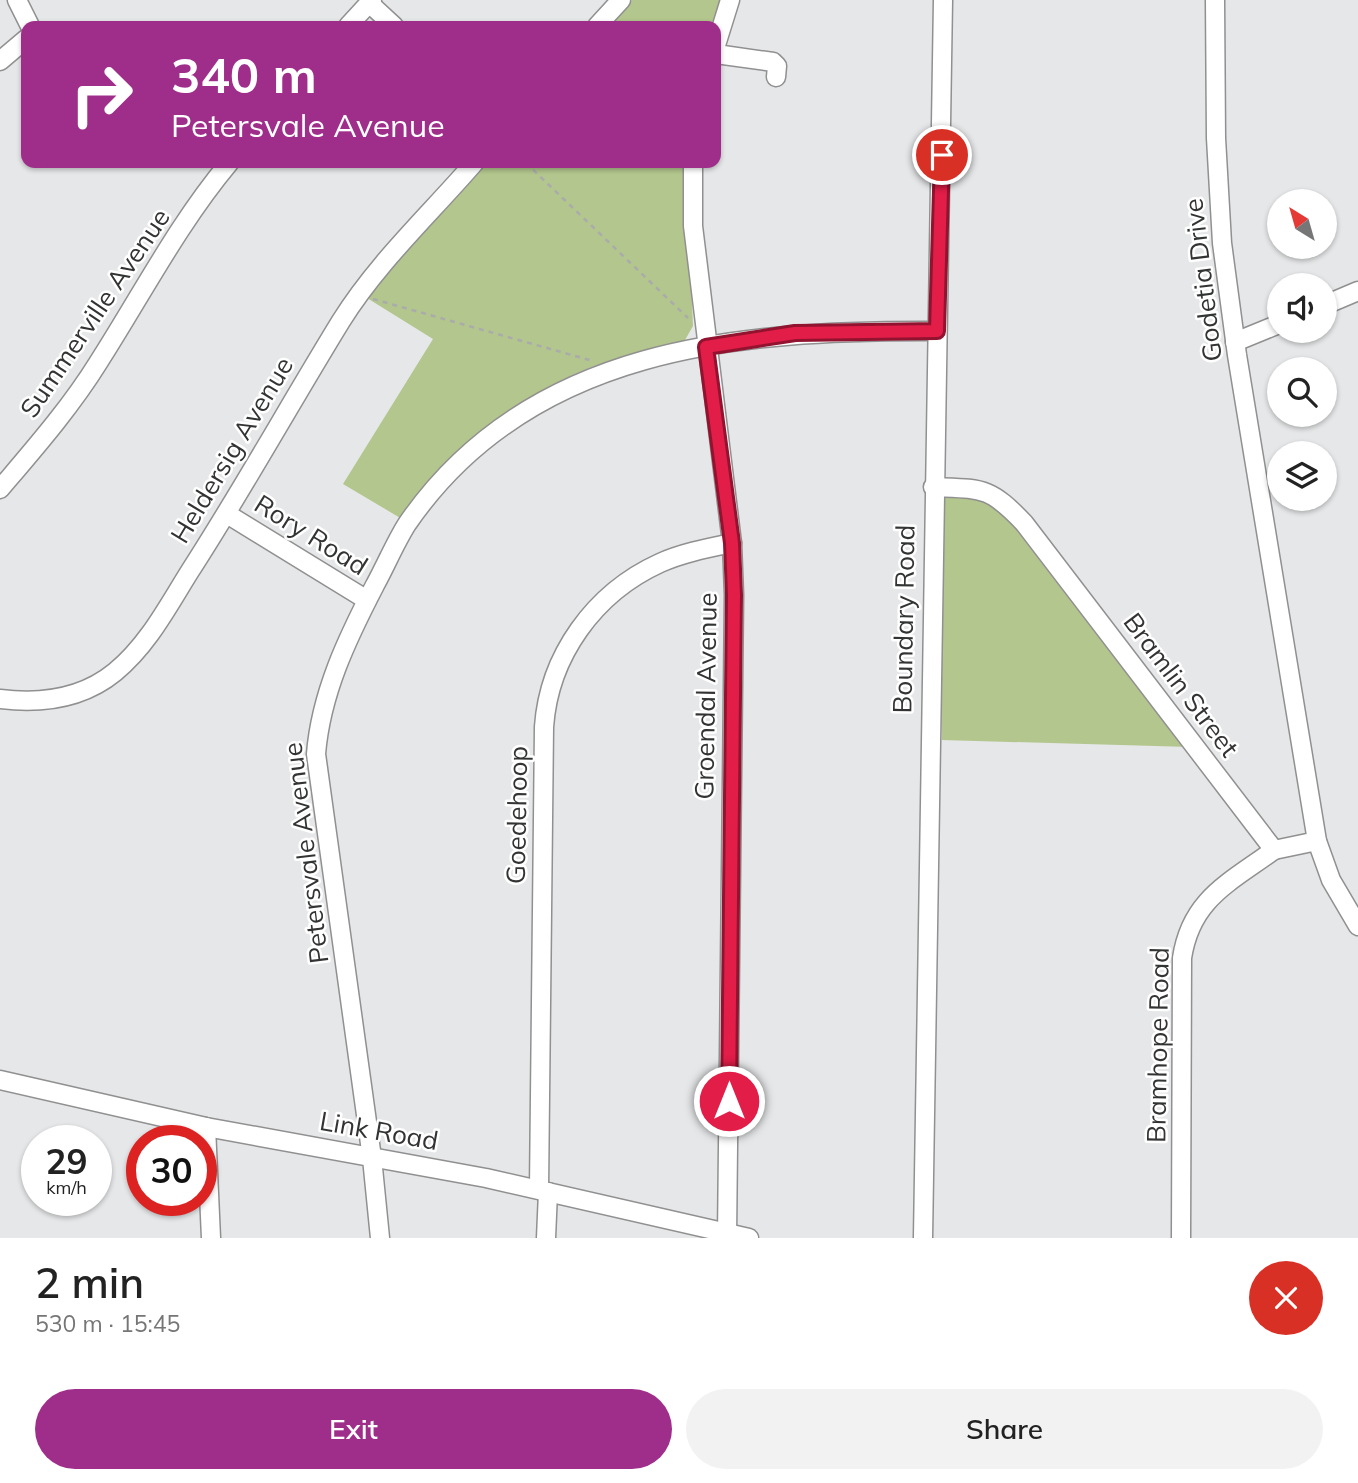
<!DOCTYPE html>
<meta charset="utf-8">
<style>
body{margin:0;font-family:Mulish,sans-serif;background:#f2f2f2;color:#222;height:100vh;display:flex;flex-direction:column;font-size:26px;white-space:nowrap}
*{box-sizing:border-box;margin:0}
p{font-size:23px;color:#767676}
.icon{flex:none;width:38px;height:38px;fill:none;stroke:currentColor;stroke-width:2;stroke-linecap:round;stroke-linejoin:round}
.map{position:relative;height:1238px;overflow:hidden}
.details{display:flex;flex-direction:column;background:#fff;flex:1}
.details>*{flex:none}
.guide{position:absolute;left:21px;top:21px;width:700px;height:147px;border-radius:14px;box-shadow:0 2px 5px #0004;background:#9f2e8b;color:#fff;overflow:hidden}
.needle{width:46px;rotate:323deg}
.fabs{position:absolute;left:1267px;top:189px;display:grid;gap:14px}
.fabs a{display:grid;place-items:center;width:70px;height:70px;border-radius:50%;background:#fff;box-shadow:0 2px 5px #0004;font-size:35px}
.speed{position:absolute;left:21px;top:1125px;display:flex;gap:14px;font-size:35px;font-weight:700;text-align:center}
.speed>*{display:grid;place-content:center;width:91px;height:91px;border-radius:50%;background:#fff;box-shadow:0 2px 5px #0004;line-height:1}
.speed small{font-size:18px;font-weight:400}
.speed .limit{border:10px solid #d22;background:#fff;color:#111}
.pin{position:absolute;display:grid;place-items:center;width:60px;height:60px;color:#fff;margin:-30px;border:4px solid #fff;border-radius:50%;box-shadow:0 2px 7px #0007}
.me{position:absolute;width:77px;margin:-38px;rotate:0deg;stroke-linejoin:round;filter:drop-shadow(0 0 5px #0008)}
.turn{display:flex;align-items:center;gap:24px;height:147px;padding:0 35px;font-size:32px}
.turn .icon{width:91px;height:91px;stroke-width:2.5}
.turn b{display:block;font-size:49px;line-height:60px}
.round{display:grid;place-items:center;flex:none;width:74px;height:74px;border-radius:37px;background:#f2f2f2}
.overview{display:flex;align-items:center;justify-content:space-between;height:119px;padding:0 35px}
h1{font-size:42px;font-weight:600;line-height:52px}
.cta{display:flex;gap:14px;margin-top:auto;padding:14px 35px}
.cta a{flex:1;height:80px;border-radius:42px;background:#9f2e8b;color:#fff;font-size:28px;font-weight:600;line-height:80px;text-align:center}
.cta a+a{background:#f2f2f2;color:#222}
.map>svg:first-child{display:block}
.green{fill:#b3c68d}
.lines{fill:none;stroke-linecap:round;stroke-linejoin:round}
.minor-casing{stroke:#909091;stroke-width:21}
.path{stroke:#aaabab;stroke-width:2.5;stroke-dasharray:5 5;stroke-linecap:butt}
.minor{stroke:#fff;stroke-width:18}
.route-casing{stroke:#92132f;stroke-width:18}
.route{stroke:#e11d48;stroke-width:12}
.labels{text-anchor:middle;stroke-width:5;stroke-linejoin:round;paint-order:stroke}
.street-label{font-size:26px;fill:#323333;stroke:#fff}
</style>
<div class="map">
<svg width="1358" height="1238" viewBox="0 0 1358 1238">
<rect width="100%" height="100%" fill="#e6e7e8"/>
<g class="green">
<path d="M632,0H721L711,26H609Z"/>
<path d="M484,163H686L693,326L685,340C650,354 612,357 577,373C505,405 449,457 402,519L343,484L433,339L367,298L404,251Z"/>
<path d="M935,496L993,498L1190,747L942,740Z"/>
</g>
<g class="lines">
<defs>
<g id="minor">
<path d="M17,0L30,26"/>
<path d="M1215,0L1216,138L1222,243L1237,355L1317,841L1331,880L1358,926"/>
<path d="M369,3L394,26"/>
<path d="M348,26L372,0"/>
<path d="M597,26L621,0"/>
<path d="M716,45L730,0"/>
<path d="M716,54L773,62L777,66L776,77"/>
<path d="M0,61L26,39"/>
<path d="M693,163V226L732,543L734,595L727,1238"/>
<path d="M1325,305L1358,291"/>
<path d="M1235,342L1279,324"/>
<path d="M933,487C982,489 989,486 1024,523L1274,850L1317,841"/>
<path d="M0,489C34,449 70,408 98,363C141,296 178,224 229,163"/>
<path d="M227,514L367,600"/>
<path d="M0,699C41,704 82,699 115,672C148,645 168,606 190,571C243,489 290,404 341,321C377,263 430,214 474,163"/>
<path d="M0,1080L206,1127L486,1178L749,1238"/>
<path d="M206,1127L211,1238"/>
<path d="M539,1189L544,727C549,656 594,593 660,563C682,553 708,548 732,543"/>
<path d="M380,1238L372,1158L316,754C321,693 347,639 375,585C386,565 395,543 407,524C529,346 740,330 937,331"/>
<path d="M546,1238L548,1192"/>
<path d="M923,1238L943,0"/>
<path d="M1181,1238L1182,958C1191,899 1229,883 1274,850"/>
</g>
</defs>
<use href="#minor" class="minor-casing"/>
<g class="path">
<path d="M526,163L688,318"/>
<path d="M373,299L593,361"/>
</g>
<use href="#minor" class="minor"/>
</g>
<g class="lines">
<defs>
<path id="route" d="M729,1101L734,595L732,543L706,347L795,333L937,331L942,155"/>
</defs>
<use href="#route" class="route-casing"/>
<use href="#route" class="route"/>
</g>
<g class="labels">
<g class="street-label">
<text transform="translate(1203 280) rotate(-97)" y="9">Godetia Drive</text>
<text transform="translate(95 313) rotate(-56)" y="9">Summerville Avenue</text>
<text transform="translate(232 450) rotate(-59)" y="9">Heldersig Avenue</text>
<text transform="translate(311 535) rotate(32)" y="9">Rory Road</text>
<text transform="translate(904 619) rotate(-89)" y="9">Boundary Road</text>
<text transform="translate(1181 685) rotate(53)" y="9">Bramlin Street</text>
<text transform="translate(706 696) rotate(-89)" y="9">Groendal Avenue</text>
<text transform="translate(517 815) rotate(-89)" y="9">Goedehoop</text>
<text transform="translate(306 853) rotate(-97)" y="9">Petersvale Avenue</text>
<text transform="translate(1158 1045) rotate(-89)" y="9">Bramhope Road</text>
<text transform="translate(379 1131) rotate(10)" y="9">Link Road</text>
</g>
</g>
</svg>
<div class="fabs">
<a><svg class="needle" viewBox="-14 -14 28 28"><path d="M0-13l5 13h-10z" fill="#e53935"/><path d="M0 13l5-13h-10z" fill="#767676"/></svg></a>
<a><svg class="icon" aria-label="sound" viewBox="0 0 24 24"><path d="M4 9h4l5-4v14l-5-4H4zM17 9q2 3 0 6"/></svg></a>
<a><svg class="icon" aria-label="search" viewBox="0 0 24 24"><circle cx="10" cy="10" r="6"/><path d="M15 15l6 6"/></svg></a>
<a><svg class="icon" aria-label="layers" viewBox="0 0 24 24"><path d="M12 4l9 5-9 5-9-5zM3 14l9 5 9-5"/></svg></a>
</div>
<div class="speed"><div>29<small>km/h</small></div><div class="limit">30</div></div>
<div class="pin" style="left:942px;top:155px;background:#d93025"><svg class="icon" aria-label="arrive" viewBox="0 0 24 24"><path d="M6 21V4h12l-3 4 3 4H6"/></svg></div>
<svg class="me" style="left:729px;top:1101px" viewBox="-20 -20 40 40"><circle r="17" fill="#e11d48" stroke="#fff" stroke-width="3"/><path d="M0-11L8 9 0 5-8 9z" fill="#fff"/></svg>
<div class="guide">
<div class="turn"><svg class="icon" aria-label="right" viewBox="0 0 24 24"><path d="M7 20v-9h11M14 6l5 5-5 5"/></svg><div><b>340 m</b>Petersvale Avenue</div></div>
</div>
</div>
<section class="details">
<div class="overview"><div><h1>2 min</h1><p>530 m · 15:45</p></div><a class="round" style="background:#d93025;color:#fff"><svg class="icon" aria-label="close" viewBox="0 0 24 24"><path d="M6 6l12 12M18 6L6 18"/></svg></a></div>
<div class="cta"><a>Exit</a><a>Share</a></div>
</section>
